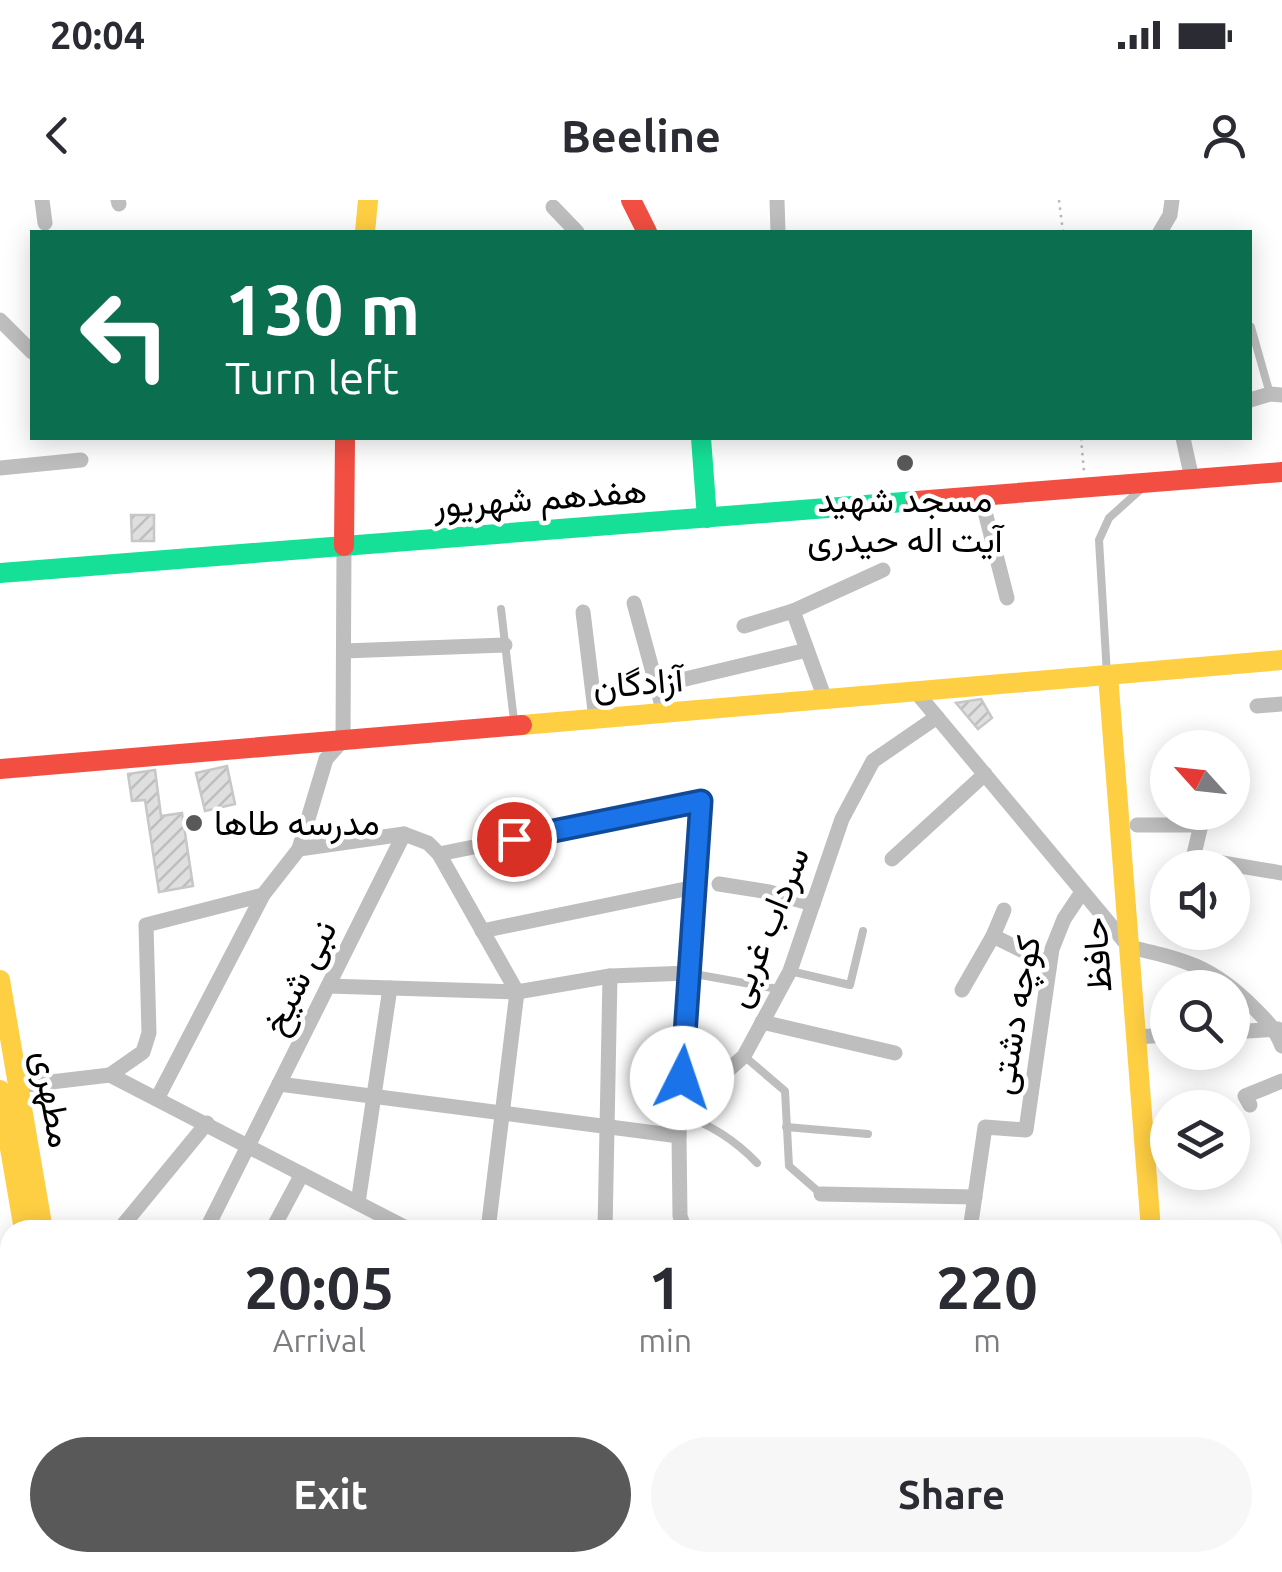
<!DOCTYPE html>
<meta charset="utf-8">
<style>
body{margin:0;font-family:Ubuntu,Vazirmatn,sans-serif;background:#f7f7f7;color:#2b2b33;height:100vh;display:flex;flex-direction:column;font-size:38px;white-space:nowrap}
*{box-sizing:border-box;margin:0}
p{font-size:32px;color:#7c7c81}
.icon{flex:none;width:55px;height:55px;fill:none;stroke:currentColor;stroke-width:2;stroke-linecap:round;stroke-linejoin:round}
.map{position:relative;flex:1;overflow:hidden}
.panel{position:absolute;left:0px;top:1020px;width:1282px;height:352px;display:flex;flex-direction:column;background:#fff;border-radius:30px 30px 0 0;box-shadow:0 5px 25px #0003}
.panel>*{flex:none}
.guide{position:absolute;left:30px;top:30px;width:1222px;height:210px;border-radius:0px;box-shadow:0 5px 25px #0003;background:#0b6e4f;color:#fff;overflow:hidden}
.needle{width:65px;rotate:297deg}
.buttons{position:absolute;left:1150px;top:530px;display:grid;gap:20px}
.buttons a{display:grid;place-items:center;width:100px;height:100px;border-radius:50%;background:#fff;box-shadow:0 5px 25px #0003;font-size:50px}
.pin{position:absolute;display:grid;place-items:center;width:85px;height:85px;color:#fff;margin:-42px;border:5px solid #fff;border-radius:50%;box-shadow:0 2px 10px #0007}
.me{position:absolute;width:110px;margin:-55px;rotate:4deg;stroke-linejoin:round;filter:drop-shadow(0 0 8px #0008)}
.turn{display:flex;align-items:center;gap:35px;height:210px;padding:0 30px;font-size:45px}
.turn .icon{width:130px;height:130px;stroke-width:2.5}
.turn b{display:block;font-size:70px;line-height:85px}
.eta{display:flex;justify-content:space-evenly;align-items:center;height:170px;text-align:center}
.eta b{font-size:60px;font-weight:700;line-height:70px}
.action{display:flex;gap:20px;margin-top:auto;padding:20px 30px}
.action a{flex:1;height:115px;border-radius:60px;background:#595959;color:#fff;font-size:40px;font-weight:700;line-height:115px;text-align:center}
.action a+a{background:#f7f7f7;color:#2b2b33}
.status{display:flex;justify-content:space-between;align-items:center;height:70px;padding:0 50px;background:#fff;direction:ltr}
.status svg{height:28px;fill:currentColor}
header{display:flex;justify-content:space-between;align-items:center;height:130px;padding:0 30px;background:#fff;font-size:45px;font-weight:700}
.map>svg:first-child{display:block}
.building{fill:url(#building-hatch);stroke:#c7c7c7;stroke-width:2.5}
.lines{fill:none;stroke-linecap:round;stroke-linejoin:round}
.path{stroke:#b9b9b9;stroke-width:2.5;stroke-dasharray:2.5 5;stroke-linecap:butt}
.lane{stroke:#bebebe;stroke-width:8}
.street{stroke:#bebebe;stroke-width:15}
.fast{stroke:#16e098;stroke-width:20}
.slow{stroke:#ffcf43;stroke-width:20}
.jam{stroke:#f24e42;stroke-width:20}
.route-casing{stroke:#114b97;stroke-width:25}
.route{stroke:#1a73e8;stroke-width:18}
.poi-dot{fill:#595959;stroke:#fff;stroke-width:4}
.labels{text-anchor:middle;stroke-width:9;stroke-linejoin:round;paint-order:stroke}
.street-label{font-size:35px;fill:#000;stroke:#fff}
.poi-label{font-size:35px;fill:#000;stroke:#fff}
</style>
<div class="status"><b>20:04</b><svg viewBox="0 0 49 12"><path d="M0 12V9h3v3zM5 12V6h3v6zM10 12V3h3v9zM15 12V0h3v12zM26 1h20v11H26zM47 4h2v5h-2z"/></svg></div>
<header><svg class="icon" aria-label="back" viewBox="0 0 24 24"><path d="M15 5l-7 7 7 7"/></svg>Beeline<svg class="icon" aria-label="person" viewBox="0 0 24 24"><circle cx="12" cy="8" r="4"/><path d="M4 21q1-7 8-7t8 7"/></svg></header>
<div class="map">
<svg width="1282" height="1372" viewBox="0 0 1282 1372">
<defs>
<pattern id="building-hatch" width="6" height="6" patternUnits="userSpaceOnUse" patternTransform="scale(2.5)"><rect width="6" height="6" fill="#dfdfdf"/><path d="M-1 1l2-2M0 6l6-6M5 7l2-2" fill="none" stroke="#bebebe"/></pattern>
</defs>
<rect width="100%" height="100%" fill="#fff"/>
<g class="building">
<path d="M131,315H154V341H132Z"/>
<path d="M981,499L992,518L978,529L956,503Z"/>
<path d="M227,566L235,604L205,611L196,573Z"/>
<path d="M155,570L161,616L182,613L193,686L159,692L145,600L132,601L128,574Z"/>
</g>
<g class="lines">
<g class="path">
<path d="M1059,0L1063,32"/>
<path d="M1081,238L1084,272"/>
<path d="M550,1362L551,1372"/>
</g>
<g class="lane">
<path d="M1251,127L1270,194"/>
<path d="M501,409L514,521"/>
<path d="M1107,475L1099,340L1109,318L1140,290"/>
<path d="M790,771L850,785L863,731"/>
<path d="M689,773L778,789"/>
<path d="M744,856L785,891L789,966L820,993"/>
<path d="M680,914C710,924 735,940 757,963"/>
<path d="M786,927L868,934"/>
</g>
<g class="street">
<path d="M42,0L45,23"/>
<path d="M118,0L119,4"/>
<path d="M777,0L778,32"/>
<path d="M553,7L577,32"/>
<path d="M1160,32L1170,15L1172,0"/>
<path d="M0,120L32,152"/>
<path d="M1250,200L1270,194L1282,195"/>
<path d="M1183,238L1192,279"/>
<path d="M0,268L81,260"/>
<path d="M981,296L1007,398"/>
<path d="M634,403L664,513"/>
<path d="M793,411L825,499"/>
<path d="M583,412L596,519"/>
<path d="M744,426L793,411L883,370"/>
<path d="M344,451L505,445"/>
<path d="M656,486L807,450"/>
<path d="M916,492L1129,747C1186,760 1212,766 1254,808C1267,821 1276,830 1282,846"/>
<path d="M1257,506L1282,504"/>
<path d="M1137,625H1201L1193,658L1282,673"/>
<path d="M299,649L404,634L428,643L439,654L517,792L488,1030"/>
<path d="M439,654L701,601L679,936L680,1016L685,1030"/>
<path d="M892,659L985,574"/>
<path d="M719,684L769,692L813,704"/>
<path d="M482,731L695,687"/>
<path d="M993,736L1048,763"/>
<path d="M328,786L517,792L610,776L689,773"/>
<path d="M962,790L993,736L1004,710"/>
<path d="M762,822L895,853"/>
<path d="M1232,832L1278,829"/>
<path d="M1136,837L1168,835"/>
<path d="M110,875L143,852L149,833L146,725L263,695L299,649L326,559L343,540L344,346"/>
<path d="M279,884L679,936"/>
<path d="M17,886L110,875L410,1030"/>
<path d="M158,897L263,695"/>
<path d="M1250,905L1245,896L1282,881"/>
<path d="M680,914L744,856L790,771L842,619L873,561L937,517"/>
<path d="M821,994L975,997"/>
<path d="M358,1003L390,788"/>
<path d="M119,1030L207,923"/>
<path d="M206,1030L404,634"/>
<path d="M272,1030L302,974"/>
<path d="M605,1030L610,776"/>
<path d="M970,1030L985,927L1026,930L1052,749L1064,719L1082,692"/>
<path d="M1272,1166H1282"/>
<path d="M1272,1257L1282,1248"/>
<path d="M192,1372L194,1362"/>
</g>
<g class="fast">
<path d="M701,238L707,318"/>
<path d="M0,373L916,301"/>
<path d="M683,1362L768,1372"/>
<path d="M276,1372L277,1362"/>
<path d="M1162,1372L1186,1366L1204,1372"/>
</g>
<g class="slow">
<path d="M365,32L368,0"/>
<path d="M1108,475L1151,1030"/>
<path d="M522,525L1282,460"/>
<path d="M0,780L43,1030"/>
<path d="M0,890L24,1030"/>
<path d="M879,1362L957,1372"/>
</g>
<g class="jam">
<path d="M631,0L647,32"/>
<path d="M916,301L1282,272"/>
<path d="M344,346L345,238"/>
<path d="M0,569L522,525"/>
</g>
</g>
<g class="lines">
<defs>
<path id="route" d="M514,639L701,601L682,878"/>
</defs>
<use href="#route" class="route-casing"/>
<use href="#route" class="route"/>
</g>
<g class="poi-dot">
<circle cx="905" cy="263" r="10"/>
<circle cx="194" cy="623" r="10"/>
</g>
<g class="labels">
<g class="street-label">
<text transform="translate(540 298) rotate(-4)" y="12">هفدهم شهریور</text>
<text transform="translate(638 483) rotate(-5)" y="12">آزادگان</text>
<text transform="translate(767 727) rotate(-68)" y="12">سرداب غربی</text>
<text transform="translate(1097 755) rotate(-94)" y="12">حافظ</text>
<text transform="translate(299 777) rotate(-63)" y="12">نبی شیخ</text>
<text transform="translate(1015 815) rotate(-80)" y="12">کوچه دشتی</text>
<text transform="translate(53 899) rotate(80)" y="12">مطهری</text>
</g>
<g class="poi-label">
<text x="905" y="312">مسجد شهید<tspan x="905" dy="40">آیت اله حیدری</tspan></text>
<text x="214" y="635" text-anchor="start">مدرسه طاها</text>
</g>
</g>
</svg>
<div class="buttons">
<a><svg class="needle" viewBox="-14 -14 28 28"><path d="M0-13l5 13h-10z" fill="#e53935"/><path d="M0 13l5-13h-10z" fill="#7c7c81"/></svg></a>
<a><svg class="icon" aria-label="sound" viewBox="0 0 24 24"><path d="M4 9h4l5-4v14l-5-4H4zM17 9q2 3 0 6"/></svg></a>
<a><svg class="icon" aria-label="search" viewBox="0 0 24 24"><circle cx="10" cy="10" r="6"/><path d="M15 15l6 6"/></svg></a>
<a><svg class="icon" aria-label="layers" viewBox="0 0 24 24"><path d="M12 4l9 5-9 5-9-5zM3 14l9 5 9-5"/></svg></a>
</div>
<div class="pin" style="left:514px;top:639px;background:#d93025"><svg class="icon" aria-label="arrive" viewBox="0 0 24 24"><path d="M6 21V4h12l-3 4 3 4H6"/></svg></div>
<svg class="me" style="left:682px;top:878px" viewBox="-20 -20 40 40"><circle r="19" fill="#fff"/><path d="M0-13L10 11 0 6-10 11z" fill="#1a73e8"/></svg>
<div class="guide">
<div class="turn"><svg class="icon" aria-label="left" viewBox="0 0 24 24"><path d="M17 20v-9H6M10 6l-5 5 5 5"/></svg><div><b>130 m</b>Turn left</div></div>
</div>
<section class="panel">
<div class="eta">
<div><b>20:05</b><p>Arrival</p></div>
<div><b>1</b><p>min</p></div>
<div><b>220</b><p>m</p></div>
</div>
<div class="action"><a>Exit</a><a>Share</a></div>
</section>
</div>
